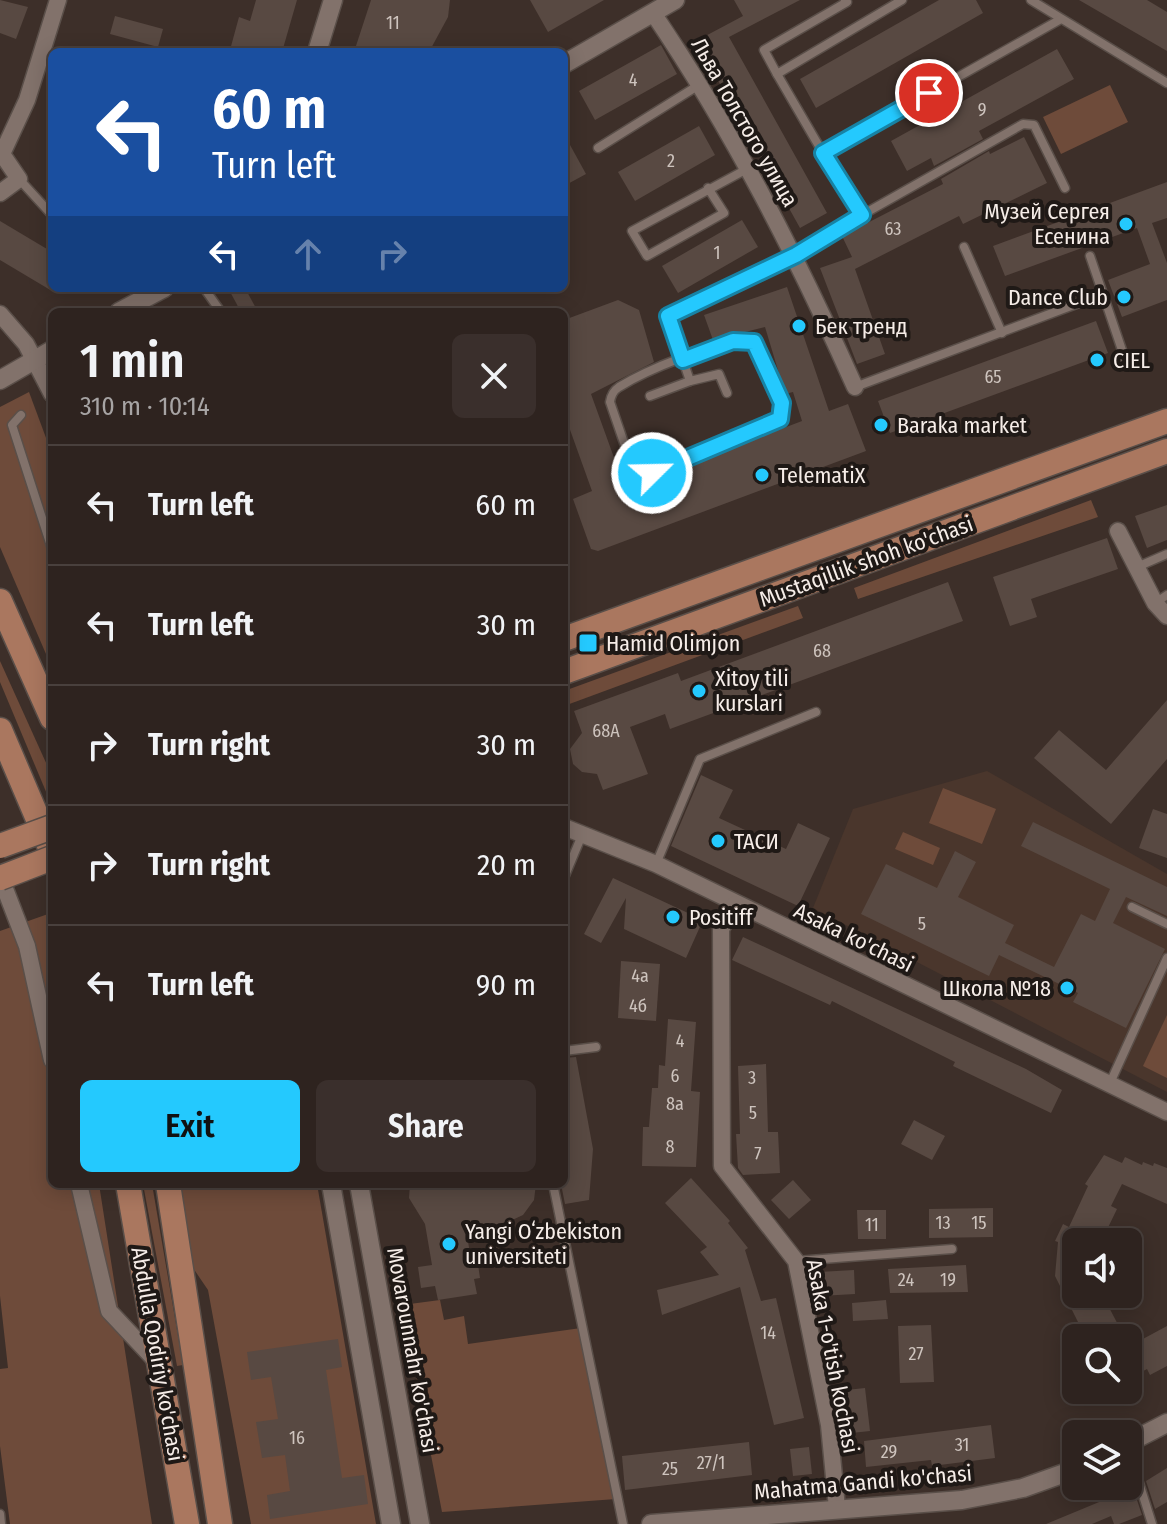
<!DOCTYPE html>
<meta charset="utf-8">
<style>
body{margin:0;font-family:"Fira Sans Condensed",sans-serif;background:#3a2f2c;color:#f1f3f6;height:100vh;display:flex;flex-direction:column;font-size:30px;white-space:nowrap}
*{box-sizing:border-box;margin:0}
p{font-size:26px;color:#a7a4a4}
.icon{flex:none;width:44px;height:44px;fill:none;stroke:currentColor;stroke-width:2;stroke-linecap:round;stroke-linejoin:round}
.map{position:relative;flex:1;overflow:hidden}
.details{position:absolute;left:48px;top:308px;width:520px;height:880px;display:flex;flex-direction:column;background:#2e231f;border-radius:12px;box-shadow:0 4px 20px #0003,0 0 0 2px #49403d}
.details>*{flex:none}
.guide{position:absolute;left:48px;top:48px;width:520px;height:244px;border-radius:12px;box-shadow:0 4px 20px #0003,0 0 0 2px #49403d;background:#1a4fa0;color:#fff;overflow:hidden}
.fabs{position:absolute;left:1062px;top:1228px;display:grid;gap:16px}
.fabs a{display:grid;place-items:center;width:80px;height:80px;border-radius:12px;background:#2e231f;box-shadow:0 4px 20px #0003,0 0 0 2px #49403d;font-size:40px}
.pin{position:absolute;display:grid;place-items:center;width:68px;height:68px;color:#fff;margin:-34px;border:4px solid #fff;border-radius:50%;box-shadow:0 2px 8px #0007}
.me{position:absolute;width:88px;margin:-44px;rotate:67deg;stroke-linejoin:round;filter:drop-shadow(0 0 6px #0008)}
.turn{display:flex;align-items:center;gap:28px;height:168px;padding:0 32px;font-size:36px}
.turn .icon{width:104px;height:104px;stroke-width:2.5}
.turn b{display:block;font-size:56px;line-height:68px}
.lanes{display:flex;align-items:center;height:76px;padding:0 32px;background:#0003;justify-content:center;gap:40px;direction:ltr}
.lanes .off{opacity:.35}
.round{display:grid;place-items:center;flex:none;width:84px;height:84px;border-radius:12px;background:#3a2f2c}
.head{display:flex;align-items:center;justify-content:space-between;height:136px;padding:0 32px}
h1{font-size:48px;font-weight:600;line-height:60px}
.cta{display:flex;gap:16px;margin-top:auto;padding:16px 32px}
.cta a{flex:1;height:92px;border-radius:12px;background:#24c9fe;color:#111;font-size:32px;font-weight:600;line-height:92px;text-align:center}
.cta a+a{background:#3a2f2c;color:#f1f3f6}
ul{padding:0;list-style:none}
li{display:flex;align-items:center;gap:24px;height:120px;padding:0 32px;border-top:2px solid #49403d}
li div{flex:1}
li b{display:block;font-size:30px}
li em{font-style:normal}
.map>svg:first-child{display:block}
.built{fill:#4a362c}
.green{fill:#6e4b3a}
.building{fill:#584942}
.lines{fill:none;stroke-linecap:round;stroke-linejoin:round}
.service-casing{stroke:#5a4f49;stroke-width:11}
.minor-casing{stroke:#5a4f49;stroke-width:19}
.tertiary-casing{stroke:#5a4f49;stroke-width:21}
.primary-casing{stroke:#5a4f49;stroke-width:27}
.service{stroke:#82726b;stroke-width:8}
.minor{stroke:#82726b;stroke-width:16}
.tertiary{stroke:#82726b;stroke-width:18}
.primary{stroke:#aa775f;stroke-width:24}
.primary-bridge-casing{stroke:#5a4f49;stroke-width:27;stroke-linecap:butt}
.primary-bridge{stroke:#aa775f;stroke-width:24}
.route-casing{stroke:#1783a5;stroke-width:20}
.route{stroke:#24c9fe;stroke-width:14}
.poi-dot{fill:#24c9fe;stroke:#1f1916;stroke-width:3}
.labels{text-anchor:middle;stroke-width:8;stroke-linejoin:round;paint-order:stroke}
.number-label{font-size:18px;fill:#cec4be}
.street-label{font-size:22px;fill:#f6ede8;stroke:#1f1916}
.poi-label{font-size:22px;fill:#f6ede8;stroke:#1f1916;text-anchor:start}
</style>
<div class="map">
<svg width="1167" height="1524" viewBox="0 0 1167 1524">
<rect width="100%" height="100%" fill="#3d2f29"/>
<path class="built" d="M987,771L1167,874V1092L813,908L853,809Z"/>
<g class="green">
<path d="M1110,85L1128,122L1061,154L1043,117Z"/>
<path d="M29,392L52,454V668L0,547V407Z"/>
<path d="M1091,500L1098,517L858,599L854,588Z"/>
<path d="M798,606L803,618L564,706V691Z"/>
<path d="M0,661L52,776V806L0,682Z"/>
<path d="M943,788L996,809L982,844L929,823Z"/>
<path d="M903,832L940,848L933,865L895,849Z"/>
<path d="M48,914L52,933V1184H99L152,1524H10L0,1446V1369L8,1368L0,1296V931Z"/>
<path d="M1167,1015V1078L1143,1066Z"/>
<path d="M143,1184H152L183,1365L177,1366Z"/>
<path d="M176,1184H317L376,1524H251L208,1290L191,1265Z"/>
<path d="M440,1300L444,1320L464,1316L468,1344L581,1328L616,1499L442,1512L402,1305Z"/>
</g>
<g class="building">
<path d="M0,0L28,7L16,39L0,33Z"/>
<path d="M256,0H297L282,52L230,50L239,17L250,21Z"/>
<path d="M371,0H450L448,17L429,52H354Z"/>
<path d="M530,0H604L548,32Z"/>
<path d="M734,0H800L729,37L827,213L800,228L696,41L743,16Z"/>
<path d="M939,0H976L983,13L816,108L800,79Z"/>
<path d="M1079,0H1147L1167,12V51Z"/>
<path d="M115,16L163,29L158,47L110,34Z"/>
<path d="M661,45L677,74L595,120L579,91Z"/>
<path d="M1057,49L1074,79L979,131L983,139L934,166L931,158L907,171L891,141Z"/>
<path d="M699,126L715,155L635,201L618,172Z"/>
<path d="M564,134L586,174L564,186Z"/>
<path d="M1024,137L1047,183L963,224L959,216L855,269L885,354L857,364L820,268L852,257L842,236L943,184L941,179L989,151L990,154Z"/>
<path d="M1167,182V218L1152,223L1167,263V300L1122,317L1108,280L1150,264L1137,228L1005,276L993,246Z"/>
<path d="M742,220L758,247L678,293L662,266Z"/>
<path d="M0,221L52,252V291L0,260Z"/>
<path d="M787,287L829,411L848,404L866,451L598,551L591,549L573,499L592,491L564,413V320L618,300L639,310L654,362L591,394L625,488L802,421L793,392L785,394L784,390L765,327L713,340L704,315Z"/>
<path d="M228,288H245L258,312H241Z"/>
<path d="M1096,321L1108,353L890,433L878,401Z"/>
<path d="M1167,505V540L1147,548L1135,516Z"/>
<path d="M1107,538L1118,569L1031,599L1037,617L1010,626L993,577Z"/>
<path d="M948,582L963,621L670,729L665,714L630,727L648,774L603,790L597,774L582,772L573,764L570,749L582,733L574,711L678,673L681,681Z"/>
<path d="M1167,700V759L1111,824L1034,758L1059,730L1106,770Z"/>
<path d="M701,775L733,790L719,818L786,849L798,823L830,838L798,906L671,846Z"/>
<path d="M1153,809L1167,814V858L1139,848Z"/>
<path d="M1033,822L1167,887V916L1126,897L1113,923L1165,949L1126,1028L1073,1002L1078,993L999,955L989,976L861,914L886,864L937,888L955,851L976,862L958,897L1014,925L1005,943L1054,967L1081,914L1095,921L1110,889L1021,846Z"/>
<path d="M613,878L703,920L686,958L624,929L626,898L601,943L584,934Z"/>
<path d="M743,937L1026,1069L1062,1090L1051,1113L953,1066L955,1062L832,1001L830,1005L732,960Z"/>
<path d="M621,961L660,964L656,1021L618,1018Z"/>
<path d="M668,1019L696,1022L691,1091L700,1092L696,1167L642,1166L643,1127H649L652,1088H658L659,1065L665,1066Z"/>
<path d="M576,1057L593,1149L589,1200L565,1204L561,1184H564V1058Z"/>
<path d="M766,1064L768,1132H778L780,1173L743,1175L738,1168L736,1134H740L738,1066Z"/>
<path d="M914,1120L945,1136L932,1160L901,1144Z"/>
<path d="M1104,1155L1122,1163L1125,1157L1142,1165L1143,1162L1153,1166L1154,1163L1167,1168V1204L1122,1184L1111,1206L1117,1209L1101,1242H1076V1294H1102L1125,1338H1086L1055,1276L1058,1242L1055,1241L1063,1224L1069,1227L1088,1186L1085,1184Z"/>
<path d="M691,1178L730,1221L728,1223L748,1248L745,1250L761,1301L776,1298L804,1418L774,1425L740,1287L662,1315L657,1290L719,1275L700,1252L707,1247L665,1203Z"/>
<path d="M793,1180L811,1200L789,1219L771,1200Z"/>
<path d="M410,1184H536L534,1200L523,1215L508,1222L466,1230L471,1259L477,1258L480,1278L474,1279L477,1294L438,1300L435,1286L421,1288L418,1267L432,1265L425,1224L409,1198Z"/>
<path d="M993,1208V1237L929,1238V1209Z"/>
<path d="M857,1210H886V1239H858Z"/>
<path d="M966,1265L968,1292L890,1293L888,1269Z"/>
<path d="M854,1270L855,1294L820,1296L819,1272Z"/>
<path d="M886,1300L888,1319L853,1321L852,1303Z"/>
<path d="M931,1325L934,1382L900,1383L898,1326Z"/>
<path d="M1167,1326V1366L1150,1375L1147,1369L1134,1376L1128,1365V1347Z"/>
<path d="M338,1339L342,1367L326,1370L342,1478L364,1475L368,1504L270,1519L267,1495L290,1491L285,1455L262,1458L256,1422L278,1419L271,1377L251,1380L247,1352Z"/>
<path d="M865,1388L870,1431L842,1434L837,1391Z"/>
<path d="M991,1425L995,1458L932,1466L931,1460L866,1467L864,1441Z"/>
<path d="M749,1442L752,1475L625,1490L622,1456Z"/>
<path d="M809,1447L812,1474L793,1476L790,1449Z"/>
<path d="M1167,1468V1502L1155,1509L1146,1481Z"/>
<path d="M1133,1488L1142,1515L1119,1524H1114L1111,1516L1092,1524H1046Z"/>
</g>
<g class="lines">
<defs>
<g id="service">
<path d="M845,0L847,2L764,50L777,74L902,0"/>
<path d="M1031,0L1167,83"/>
<path d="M777,74L823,153"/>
<path d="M598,148L699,85"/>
<path d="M19,179L52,215"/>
<path d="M708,188L724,213L647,256L632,231L747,169"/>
<path d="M862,215L1023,124L1034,125L1065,188"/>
<path d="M964,247L1002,333"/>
<path d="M1090,256L1103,294"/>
<path d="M204,288L221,312"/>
<path d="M744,339L754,342L782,403L780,419L652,473L634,472L610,402C611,395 613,391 619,387C651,367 707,347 744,339Z"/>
<path d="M855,387L1103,294L1125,359"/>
<path d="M727,393L719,374L690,381L668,316L796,255L862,215L823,153L1061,19"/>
<path d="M650,396L690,381"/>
<path d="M21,415L12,425L52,549"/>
<path d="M1137,567L1167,554"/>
<path d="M1155,603L1167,595"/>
<path d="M656,864L700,759L816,712"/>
<path d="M564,878L582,835"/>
<path d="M1132,907L1167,924"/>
<path d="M564,1051L596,1047"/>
<path d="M1110,1083L1167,958"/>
<path d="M553,1184L623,1524"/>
<path d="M797,1261L952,1249"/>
<path d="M1128,1448L1152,1524"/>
<path d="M0,1514L1,1524"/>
</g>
<g id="minor">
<path d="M653,13C733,131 797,257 855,387"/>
<path d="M0,193L19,179L2,154L27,100L58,0"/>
<path d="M0,314L26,344L52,394"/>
<path d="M1118,531L1155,603L1167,616"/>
<path d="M564,827L656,864L1167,1112"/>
<path d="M0,876L27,946L52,1060"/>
<path d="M735,904L721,929L722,1166L796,1261L829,1425L837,1508"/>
<path d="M79,1184L109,1311L158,1363"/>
</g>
<g id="tertiary">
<path d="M317,52L333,0"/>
<path d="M564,64L675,0"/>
<path d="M119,312L164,288"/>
<path d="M0,380L52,350"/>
<path d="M331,1184L391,1524"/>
<path d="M359,1184L420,1524"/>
<path d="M1128,1443L1167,1423"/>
<path d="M651,1524L962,1500L1023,1488L1076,1469"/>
</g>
<g id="primary">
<path d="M0,601L52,718"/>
<path d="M564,639L1167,421"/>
<path d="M564,672L1167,451"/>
<path d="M0,730L52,852"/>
<path d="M128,1184L187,1524"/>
<path d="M168,1184L220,1524"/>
</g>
</defs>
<use href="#service" class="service-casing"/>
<use href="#minor" class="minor-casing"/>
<use href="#tertiary" class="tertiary-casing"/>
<use href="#primary" class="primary-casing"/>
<use href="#service" class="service"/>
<use href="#minor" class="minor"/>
<use href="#tertiary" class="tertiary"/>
<use href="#primary" class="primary"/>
<defs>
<g id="primary-bridge">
<path d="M0,846L52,827"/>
<path d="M0,878L52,858"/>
</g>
</defs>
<use href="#primary-bridge" class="primary-bridge-casing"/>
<use href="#primary-bridge" class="primary-bridge"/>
</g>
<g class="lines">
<defs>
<path id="route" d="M652,473L780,419L782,403L754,342L733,341L683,360L668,316L796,255L862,215L823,153L929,93"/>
</defs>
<use href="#route" class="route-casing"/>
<use href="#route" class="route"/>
</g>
<g class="poi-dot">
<circle cx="1126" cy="224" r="8"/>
<circle cx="1124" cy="297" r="8"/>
<circle cx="799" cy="326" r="8"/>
<circle cx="1097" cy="360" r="8"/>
<circle cx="881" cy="425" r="8"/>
<circle cx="762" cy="475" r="8"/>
<rect x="578" y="633" width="20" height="20" rx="4"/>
<circle cx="699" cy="691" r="8"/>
<circle cx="718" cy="841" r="8"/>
<circle cx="673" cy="917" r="8"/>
<circle cx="1067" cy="988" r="8"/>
<circle cx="449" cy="1244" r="8"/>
</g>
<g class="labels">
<g class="number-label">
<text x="393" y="29">11</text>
<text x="633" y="86">4</text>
<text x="982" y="116">9</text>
<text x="671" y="167">2</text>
<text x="893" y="235">63</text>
<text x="717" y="259">1</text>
<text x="993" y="383">65</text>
<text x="822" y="657">68</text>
<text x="606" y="737">68A</text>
<text x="922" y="930">5</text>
<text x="640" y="982">4a</text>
<text x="638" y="1012">4б</text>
<text x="680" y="1047">4</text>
<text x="675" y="1082">6</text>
<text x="752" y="1084">3</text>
<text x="675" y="1110">8a</text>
<text x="753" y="1119">5</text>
<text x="670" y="1153">8</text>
<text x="758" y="1160">7</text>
<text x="943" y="1229">13</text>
<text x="979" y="1229">15</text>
<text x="872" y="1231">11</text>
<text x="906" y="1286">24</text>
<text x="948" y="1286">19</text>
<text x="768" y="1339">14</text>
<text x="916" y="1360">27</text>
<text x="297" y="1444">16</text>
<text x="962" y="1451">31</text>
<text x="889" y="1458">29</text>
<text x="711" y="1469">27/1</text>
<text x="670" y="1475">25</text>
</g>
<g class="street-label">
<text transform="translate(745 122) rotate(60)" y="8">Льва Толстого улица</text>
<text transform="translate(866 561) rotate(-20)" y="8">Mustaqillik shoh ko'chasi</text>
<text transform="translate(854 937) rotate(26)" y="8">Asaka ko'chasi</text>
<text transform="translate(413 1350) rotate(80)" y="8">Movarounnahr ko'chasi</text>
<text transform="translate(158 1354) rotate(80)" y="8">Abdulla Qodiriy ko'chasi</text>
<text transform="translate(833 1356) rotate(79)" y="8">Asaka 1-o'tish kochasi</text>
<text transform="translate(863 1482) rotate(-5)" y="8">Mahatma Gandi ko'chasi</text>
</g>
<g class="poi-label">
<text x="1110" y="219" text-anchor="end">Музей Сергея<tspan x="1110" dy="25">Есенина</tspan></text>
<text x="1108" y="305" text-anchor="end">Dance Club</text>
<text x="815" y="334">Бек тренд</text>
<text x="1113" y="368">CIEL</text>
<text x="897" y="433">Baraka market</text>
<text x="778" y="483">TelematiX</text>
<text x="606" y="651">Hamid Olimjon</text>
<text x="715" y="686">Xitoy tili<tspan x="715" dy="25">kurslari</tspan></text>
<text x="734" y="849">ТАСИ</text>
<text x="689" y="925">Positiff</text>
<text x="1051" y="996" text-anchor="end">Школа №18</text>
<text x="465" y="1239">Yangi Oʻzbekiston<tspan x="465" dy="25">universiteti</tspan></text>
</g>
</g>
</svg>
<div class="fabs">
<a><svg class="icon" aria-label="sound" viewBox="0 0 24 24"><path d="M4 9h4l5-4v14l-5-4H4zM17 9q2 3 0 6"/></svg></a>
<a><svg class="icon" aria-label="search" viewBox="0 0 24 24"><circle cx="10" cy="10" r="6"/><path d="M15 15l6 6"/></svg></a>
<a><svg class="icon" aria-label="layers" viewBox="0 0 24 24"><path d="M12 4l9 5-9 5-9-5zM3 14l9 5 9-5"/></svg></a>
</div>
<div class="pin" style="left:929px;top:93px;background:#d93025"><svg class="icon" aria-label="arrive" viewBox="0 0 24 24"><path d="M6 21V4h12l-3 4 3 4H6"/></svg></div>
<svg class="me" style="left:652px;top:473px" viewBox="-20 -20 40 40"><circle r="17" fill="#24c9fe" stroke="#fff" stroke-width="3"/><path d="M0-11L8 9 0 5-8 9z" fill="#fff"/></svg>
<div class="guide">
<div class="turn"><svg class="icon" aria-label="left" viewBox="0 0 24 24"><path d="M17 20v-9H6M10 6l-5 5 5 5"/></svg><div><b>60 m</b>Turn left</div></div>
<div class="lanes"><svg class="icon" aria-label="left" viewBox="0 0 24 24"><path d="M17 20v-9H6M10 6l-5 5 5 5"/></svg><svg class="icon off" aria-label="ahead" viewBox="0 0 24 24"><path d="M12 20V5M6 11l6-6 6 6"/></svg><svg class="icon off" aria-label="right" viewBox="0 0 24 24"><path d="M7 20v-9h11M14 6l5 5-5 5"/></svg></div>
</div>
<section class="details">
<div class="head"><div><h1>1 min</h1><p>310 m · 10:14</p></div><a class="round"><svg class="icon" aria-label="close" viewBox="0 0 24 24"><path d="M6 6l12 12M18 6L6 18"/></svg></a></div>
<ul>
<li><svg class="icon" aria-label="left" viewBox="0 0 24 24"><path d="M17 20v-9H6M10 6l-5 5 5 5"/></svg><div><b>Turn left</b></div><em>60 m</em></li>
<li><svg class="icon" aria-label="left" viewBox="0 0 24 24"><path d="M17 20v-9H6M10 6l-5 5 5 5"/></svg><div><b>Turn left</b></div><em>30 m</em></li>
<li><svg class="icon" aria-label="right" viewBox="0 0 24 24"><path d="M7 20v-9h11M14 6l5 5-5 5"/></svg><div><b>Turn right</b></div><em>30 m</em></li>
<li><svg class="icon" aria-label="right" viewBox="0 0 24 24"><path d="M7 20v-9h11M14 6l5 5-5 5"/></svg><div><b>Turn right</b></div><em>20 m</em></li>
<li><svg class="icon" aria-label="left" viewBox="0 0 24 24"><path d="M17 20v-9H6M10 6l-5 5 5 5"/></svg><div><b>Turn left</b></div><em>90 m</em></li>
</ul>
<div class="cta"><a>Exit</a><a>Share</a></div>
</section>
</div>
